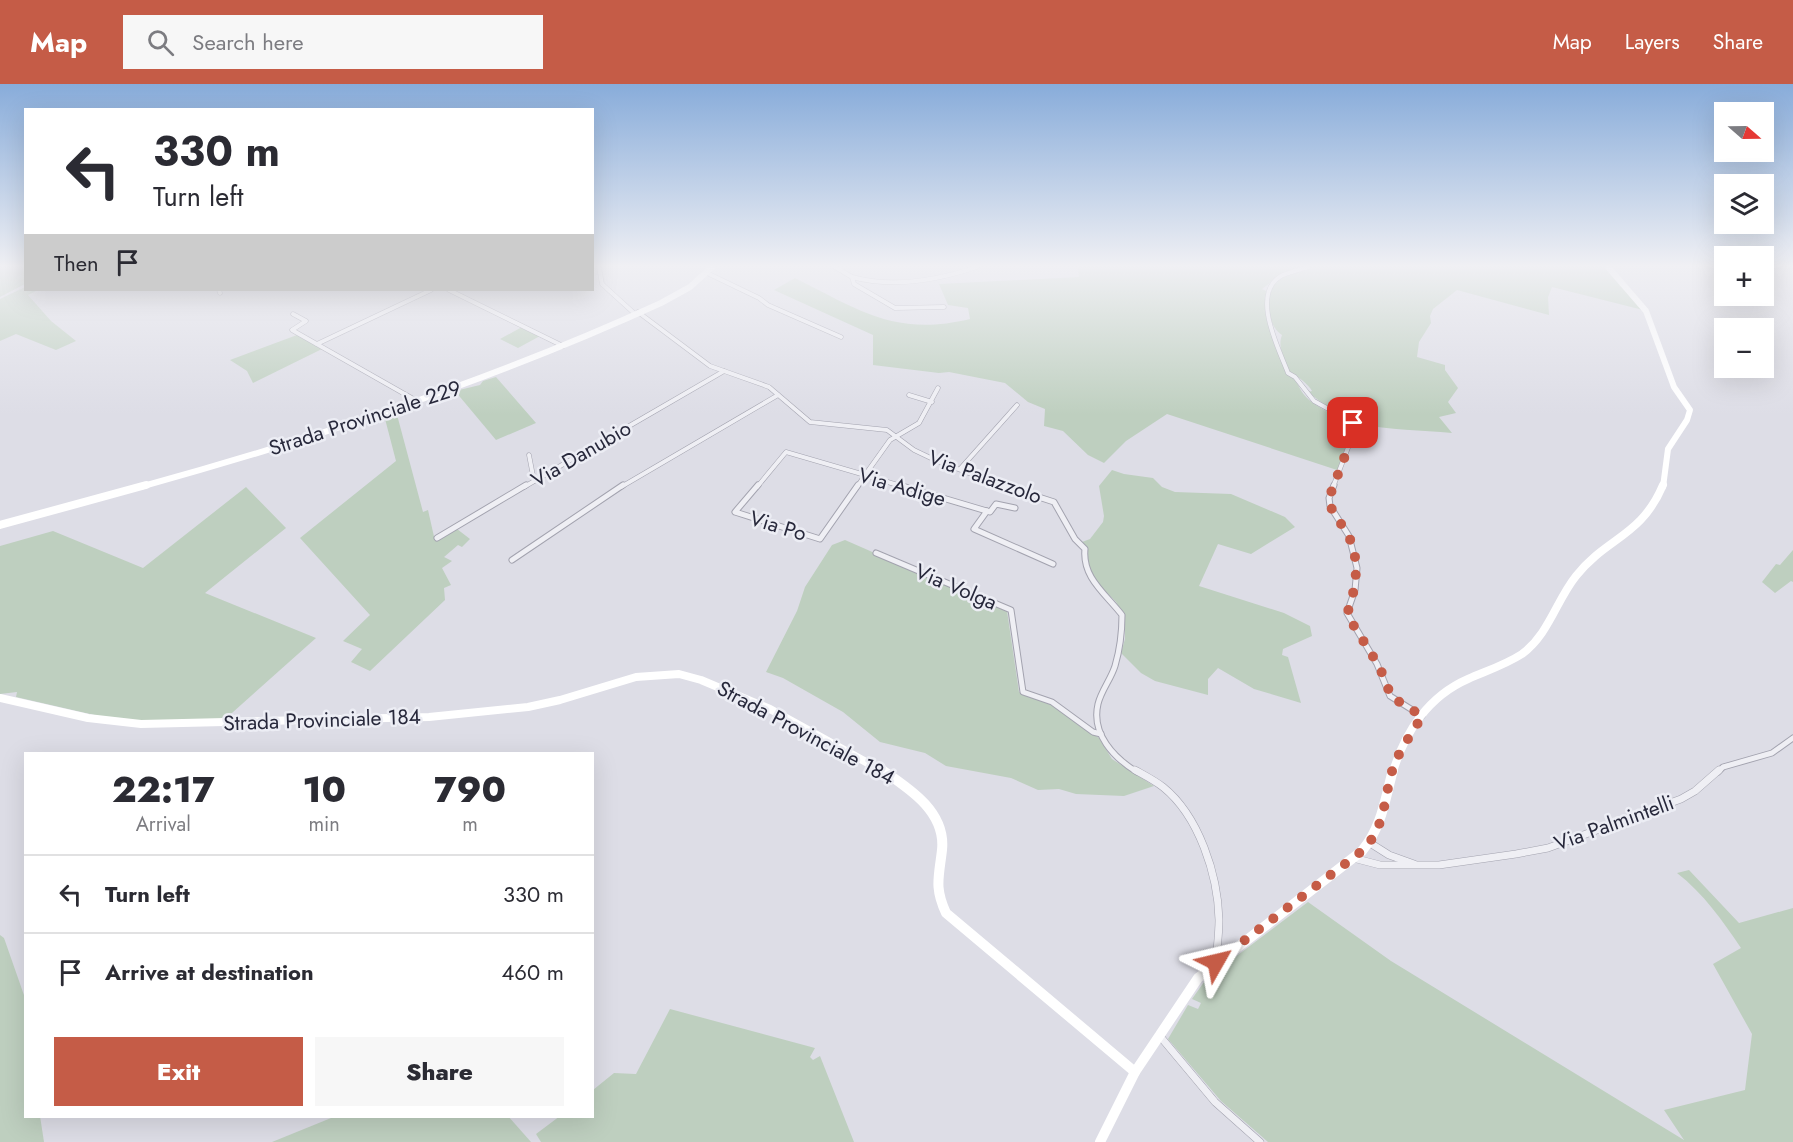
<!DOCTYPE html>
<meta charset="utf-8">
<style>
body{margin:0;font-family:Jost,sans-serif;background:#f7f7f7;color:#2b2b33;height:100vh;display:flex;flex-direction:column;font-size:22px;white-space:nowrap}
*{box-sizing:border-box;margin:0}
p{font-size:20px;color:#7c7c81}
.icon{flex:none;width:33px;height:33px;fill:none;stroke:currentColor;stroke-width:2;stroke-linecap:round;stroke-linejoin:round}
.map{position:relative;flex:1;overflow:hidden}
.details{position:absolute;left:24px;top:668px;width:570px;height:366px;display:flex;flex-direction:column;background:#fff;border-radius:0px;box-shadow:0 6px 24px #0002}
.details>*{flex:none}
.hud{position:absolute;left:24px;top:24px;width:570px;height:183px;border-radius:0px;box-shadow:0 6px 24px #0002;background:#fff;color:#2b2b33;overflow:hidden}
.needle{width:39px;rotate:110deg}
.fabs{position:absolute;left:1714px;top:18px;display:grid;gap:12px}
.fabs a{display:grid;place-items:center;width:60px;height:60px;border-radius:0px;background:#fff;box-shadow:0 6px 24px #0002;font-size:30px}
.pin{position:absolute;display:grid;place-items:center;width:51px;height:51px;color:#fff;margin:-26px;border-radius:12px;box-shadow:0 3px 9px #0006}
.me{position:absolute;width:66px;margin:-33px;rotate:53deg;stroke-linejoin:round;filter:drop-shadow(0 0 4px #0008)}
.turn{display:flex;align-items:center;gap:21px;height:126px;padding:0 30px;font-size:27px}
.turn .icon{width:78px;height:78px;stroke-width:2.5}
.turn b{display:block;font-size:42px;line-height:51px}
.then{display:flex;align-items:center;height:57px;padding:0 30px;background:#0003;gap:12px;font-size:22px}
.eta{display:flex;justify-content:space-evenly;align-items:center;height:102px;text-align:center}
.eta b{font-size:36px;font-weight:800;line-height:42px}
.action{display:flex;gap:12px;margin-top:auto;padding:12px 30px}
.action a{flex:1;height:69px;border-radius:0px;background:#c55c47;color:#fff;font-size:24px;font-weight:800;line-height:69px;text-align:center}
.action a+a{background:#f7f7f7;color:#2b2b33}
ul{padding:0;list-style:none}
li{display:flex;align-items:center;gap:18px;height:78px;padding:0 30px;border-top:2px solid #e1e1e2}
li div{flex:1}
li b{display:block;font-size:22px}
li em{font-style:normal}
header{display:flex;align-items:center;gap:36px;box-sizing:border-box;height:84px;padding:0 30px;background:#c55c47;color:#fff}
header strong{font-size:28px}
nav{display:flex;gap:33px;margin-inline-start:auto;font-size:21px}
.search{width:420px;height:54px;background:#f7f7f7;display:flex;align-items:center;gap:15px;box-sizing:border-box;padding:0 21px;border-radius:0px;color:#7c7c81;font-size:22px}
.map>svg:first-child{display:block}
.green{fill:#becfbf}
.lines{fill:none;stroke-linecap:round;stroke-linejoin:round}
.street-far2-casing{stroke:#a3a3af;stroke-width:5}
.street-far1-casing{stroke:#a3a3af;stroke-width:7}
.street-casing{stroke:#a3a3af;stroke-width:8}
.street-far2{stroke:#efeff4;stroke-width:4}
.street-far1{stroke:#efeff4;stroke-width:5}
.street{stroke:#efeff4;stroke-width:7}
.secondary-far2{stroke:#fff;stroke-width:6}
.secondary-far1{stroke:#fff;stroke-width:8}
.secondary{stroke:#fff;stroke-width:10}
.route{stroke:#c55c47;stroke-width:10;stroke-dasharray:0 18}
.labels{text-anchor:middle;stroke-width:5;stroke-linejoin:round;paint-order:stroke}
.street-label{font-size:21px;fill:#27283b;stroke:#ecedf4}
</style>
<header>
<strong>Map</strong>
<div class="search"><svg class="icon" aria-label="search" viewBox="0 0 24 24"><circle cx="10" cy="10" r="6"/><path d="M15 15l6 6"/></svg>Search here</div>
<nav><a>Map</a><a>Layers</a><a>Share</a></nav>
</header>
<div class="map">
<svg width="1793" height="1058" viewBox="0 0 1793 1058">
<rect width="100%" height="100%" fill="#dddde6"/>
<g class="green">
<path d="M0,183H25V200L0,213Z"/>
<path d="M1078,183H1304L1280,191L1262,205L1266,207L1267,236L1286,290C1296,293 1297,300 1302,308C1312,323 1336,331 1352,340L1351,350L1337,386L1167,330L1126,357L1104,379L1088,371L1063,347L1044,342L1045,325L1028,318L1005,299L949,288L939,289L873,281V251L774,206L795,194C859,226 895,253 970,235L968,224L948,221L939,200L1079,193Z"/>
<path d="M1311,183H1605L1621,201L1619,202L1623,203L1643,226L1552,203L1548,213L1549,231L1457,206L1433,225L1430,232L1431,239L1419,258L1417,273L1445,281V286L1458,304L1448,318L1456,329L1439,333L1452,349C1422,346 1389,346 1359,340C1352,339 1314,314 1308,308L1312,307C1309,301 1297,291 1290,289C1285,277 1277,264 1282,251C1267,242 1263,210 1276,197C1285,189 1300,187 1311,183Z"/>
<path d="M25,203L26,206H38L28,211L51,237L76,257L56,266L16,250L0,257V215Z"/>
<path d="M522,243L540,252L518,264L500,255Z"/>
<path d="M297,251L322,265L253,299L247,287L230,276Z"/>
<path d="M496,293L536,339L496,356L455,307L480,301L483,297Z"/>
<path d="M396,327L423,428L428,426L435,457L457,445L470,455L462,463L458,461L444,473L452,477L442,484L451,501L444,504L445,516L370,587L351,578L362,565L343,557L370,531L300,454L396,377L384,331Z"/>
<path d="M1112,386L1124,390L1153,394L1162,403L1175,408L1231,410L1285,433L1295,443L1251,470L1218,460L1199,502L1284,529L1310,542L1312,552L1283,565L1282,571L1288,573L1301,619L1254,605L1218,584L1208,595V611L1155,597L1141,589L1121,569L1125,555V533L1116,518L1093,495L1082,458L1090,455L1103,438L1104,432L1099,402Z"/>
<path d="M246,403L286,444L205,509L316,554L223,637L133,636L103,633L16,613L17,608L0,610V462L53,447L143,484Z"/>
<path d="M845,456L1007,527L1019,608L1050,620L1099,654L1112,675L1154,702L1124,712L1076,710L1059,705L1038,706L1011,694L946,682L925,669L880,658L843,628L783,594L766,588L797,527L805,503L832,461Z"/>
<path d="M1793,466V498L1791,497L1775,509L1762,498L1776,480L1780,481Z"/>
<path d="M1689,786L1739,839L1793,824V1058H1268L1221,1017L1168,955L1188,921L1198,925L1201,919L1192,915L1209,891L1215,894L1220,889L1218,886L1308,818L1391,877L1684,1056L1664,1026L1745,1006L1752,950L1713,880L1741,864C1722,836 1704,810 1677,789Z"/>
<path d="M0,851L4,854L25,914L26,1032H40L44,1058H0Z"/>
<path d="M670,925L815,964L810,973L813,976L820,972L854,1058H541L536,1050L560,1032H592L593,1006L614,989L636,990Z"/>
<path d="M336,1032H508L531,1058H272Z"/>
</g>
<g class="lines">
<defs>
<g id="street-far2">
<path d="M599,183L602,200L635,230"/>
<path d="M835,183L852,193L854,200L895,224L944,223"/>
<path d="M1308,183C1299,186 1289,188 1281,192C1250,210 1279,265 1288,289L1295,293L1314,317L1350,337L1354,342V348L1333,403"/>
<path d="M707,189L759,214L768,221L841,253"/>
<path d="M852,193C892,204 938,196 977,183"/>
<path d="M219,206L220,209"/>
<path d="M449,206L563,262"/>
<path d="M638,228L710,282L769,303L810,338L887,346L914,366L937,377L1005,403"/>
<path d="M293,230L306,237L292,246L417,317"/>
<path d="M317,260L431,206"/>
<path d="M909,311L932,318"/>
<path d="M529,371L534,397"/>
<path d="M960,385L1017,321"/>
<path d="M865,391L904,403"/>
<path d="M865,391L890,356L919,339L938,304"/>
<path d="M524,403L724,287"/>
<path d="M621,403L778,311"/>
<path d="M757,403L786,368L865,391"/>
<path d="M857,403L865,391"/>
</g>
<g id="street-far1">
<path d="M758,401L735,428L820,455L858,401"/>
<path d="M899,401L990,428L996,420L1015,424"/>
<path d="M1002,401L1054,418L1075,455L1085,465C1082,494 1106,510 1122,531C1122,548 1120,565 1115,582C1111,595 1101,607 1098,620C1091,650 1114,674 1137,688"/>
<path d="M1334,401L1329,414L1330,422L1349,452L1357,484L1355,506L1347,529L1377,580L1390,612L1422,632"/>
<path d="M987,427L974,445L1053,480"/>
<path d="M437,454L526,401"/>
<path d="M876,469L1011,526L1023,608L1052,618L1093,648L1101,650"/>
<path d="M512,476L623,401"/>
<path d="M1718,688L1723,683L1772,669L1793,654"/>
</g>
<g id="street">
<path d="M1135,686C1144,691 1154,696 1163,703C1199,732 1218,791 1219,836C1219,850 1217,864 1216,878"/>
<path d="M1370,759L1389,771L1414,780"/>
<path d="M1353,774L1380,781H1439L1516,770L1548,764L1681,715L1695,707L1719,686"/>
<path d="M1159,951L1215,1018L1260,1058"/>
</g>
</defs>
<use href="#street-far2" class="street-far2-casing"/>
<use href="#street-far1" class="street-far1-casing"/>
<use href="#street" class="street-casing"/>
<use href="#street-far2" class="street-far2"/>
<use href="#street-far1" class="street-far1"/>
<use href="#street" class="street"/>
<g class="secondary-far2">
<path d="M1608,183L1646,227L1674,303L1690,326L1687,336L1668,365L1663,403"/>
<path d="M140,403C318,354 493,296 661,219L690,203L712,183"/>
</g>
<g class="secondary-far1">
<path d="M0,441L146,401"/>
<path d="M0,614L88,634L141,640L429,633L528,623L560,616L636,593L679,590L701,596L770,625L884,688"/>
<path d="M1393,688C1405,647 1429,612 1468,595C1486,587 1505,581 1522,570C1549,550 1556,517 1576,492C1607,453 1641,453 1663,401"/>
</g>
<g class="secondary">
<path d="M882,686C910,705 946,728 942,766C939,793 934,803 946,829L1135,988"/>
<path d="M1100,1058L1135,988L1198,894L1362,767C1382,743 1385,715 1393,686"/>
</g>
</g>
<linearGradient id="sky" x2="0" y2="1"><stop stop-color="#88acda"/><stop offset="0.55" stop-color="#f0f0f4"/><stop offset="1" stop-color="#f0f0f4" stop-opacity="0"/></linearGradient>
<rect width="1793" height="331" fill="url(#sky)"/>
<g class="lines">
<path class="route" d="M1216,878L1362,767C1387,742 1383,713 1394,681C1401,664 1413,648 1422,632L1390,612C1385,585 1361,556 1347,530C1356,504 1361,477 1348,451C1342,439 1330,429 1329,414L1354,348L1353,339"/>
</g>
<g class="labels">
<g class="street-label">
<text transform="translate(365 334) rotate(-18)" y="7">Strada Provinciale 229</text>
<text transform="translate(581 370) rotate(-30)" y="7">Via Danubio</text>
<text transform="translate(985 393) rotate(20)" y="7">Via Palazzolo</text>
<text transform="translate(902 403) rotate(16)" y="7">Via Adige</text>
<text transform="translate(778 442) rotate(17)" y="7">Via Po</text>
<text transform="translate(956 503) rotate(23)" y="7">Via Volga</text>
<text transform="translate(322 636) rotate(-2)" y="7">Strada Provinciale 184</text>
<text transform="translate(806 649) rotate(28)" y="7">Strada Provinciale 184</text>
<text transform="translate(1614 739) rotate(-20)" y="7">Via Palmintelli</text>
</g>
</g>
</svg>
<div class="fabs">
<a><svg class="needle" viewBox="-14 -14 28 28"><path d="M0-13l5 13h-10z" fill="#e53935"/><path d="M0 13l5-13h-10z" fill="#7c7c81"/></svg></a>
<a><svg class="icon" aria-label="layers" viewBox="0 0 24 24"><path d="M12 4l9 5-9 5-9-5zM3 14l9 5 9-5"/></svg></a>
<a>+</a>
<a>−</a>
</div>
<div class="pin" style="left:1353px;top:339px;background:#d93025"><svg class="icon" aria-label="arrive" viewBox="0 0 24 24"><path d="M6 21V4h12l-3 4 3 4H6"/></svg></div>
<svg class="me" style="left:1216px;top:878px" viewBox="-20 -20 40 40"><path d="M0-17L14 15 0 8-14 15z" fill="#c55c47" stroke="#fff" stroke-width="4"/></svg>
<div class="hud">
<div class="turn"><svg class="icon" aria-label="left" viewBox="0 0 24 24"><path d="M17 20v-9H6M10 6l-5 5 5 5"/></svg><div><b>330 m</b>Turn left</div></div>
<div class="then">Then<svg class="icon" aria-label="arrive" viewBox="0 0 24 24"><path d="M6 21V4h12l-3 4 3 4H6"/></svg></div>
</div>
<section class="details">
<div class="eta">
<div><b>22:17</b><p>Arrival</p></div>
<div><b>10</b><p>min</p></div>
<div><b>790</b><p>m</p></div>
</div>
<ul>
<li><svg class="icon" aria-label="left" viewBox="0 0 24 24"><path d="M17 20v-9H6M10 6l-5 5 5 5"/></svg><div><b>Turn left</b></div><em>330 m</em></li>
<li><svg class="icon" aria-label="arrive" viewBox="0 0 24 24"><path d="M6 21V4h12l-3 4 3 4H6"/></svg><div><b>Arrive at destination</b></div><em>460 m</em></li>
</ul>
<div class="action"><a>Exit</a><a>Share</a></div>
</section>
</div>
